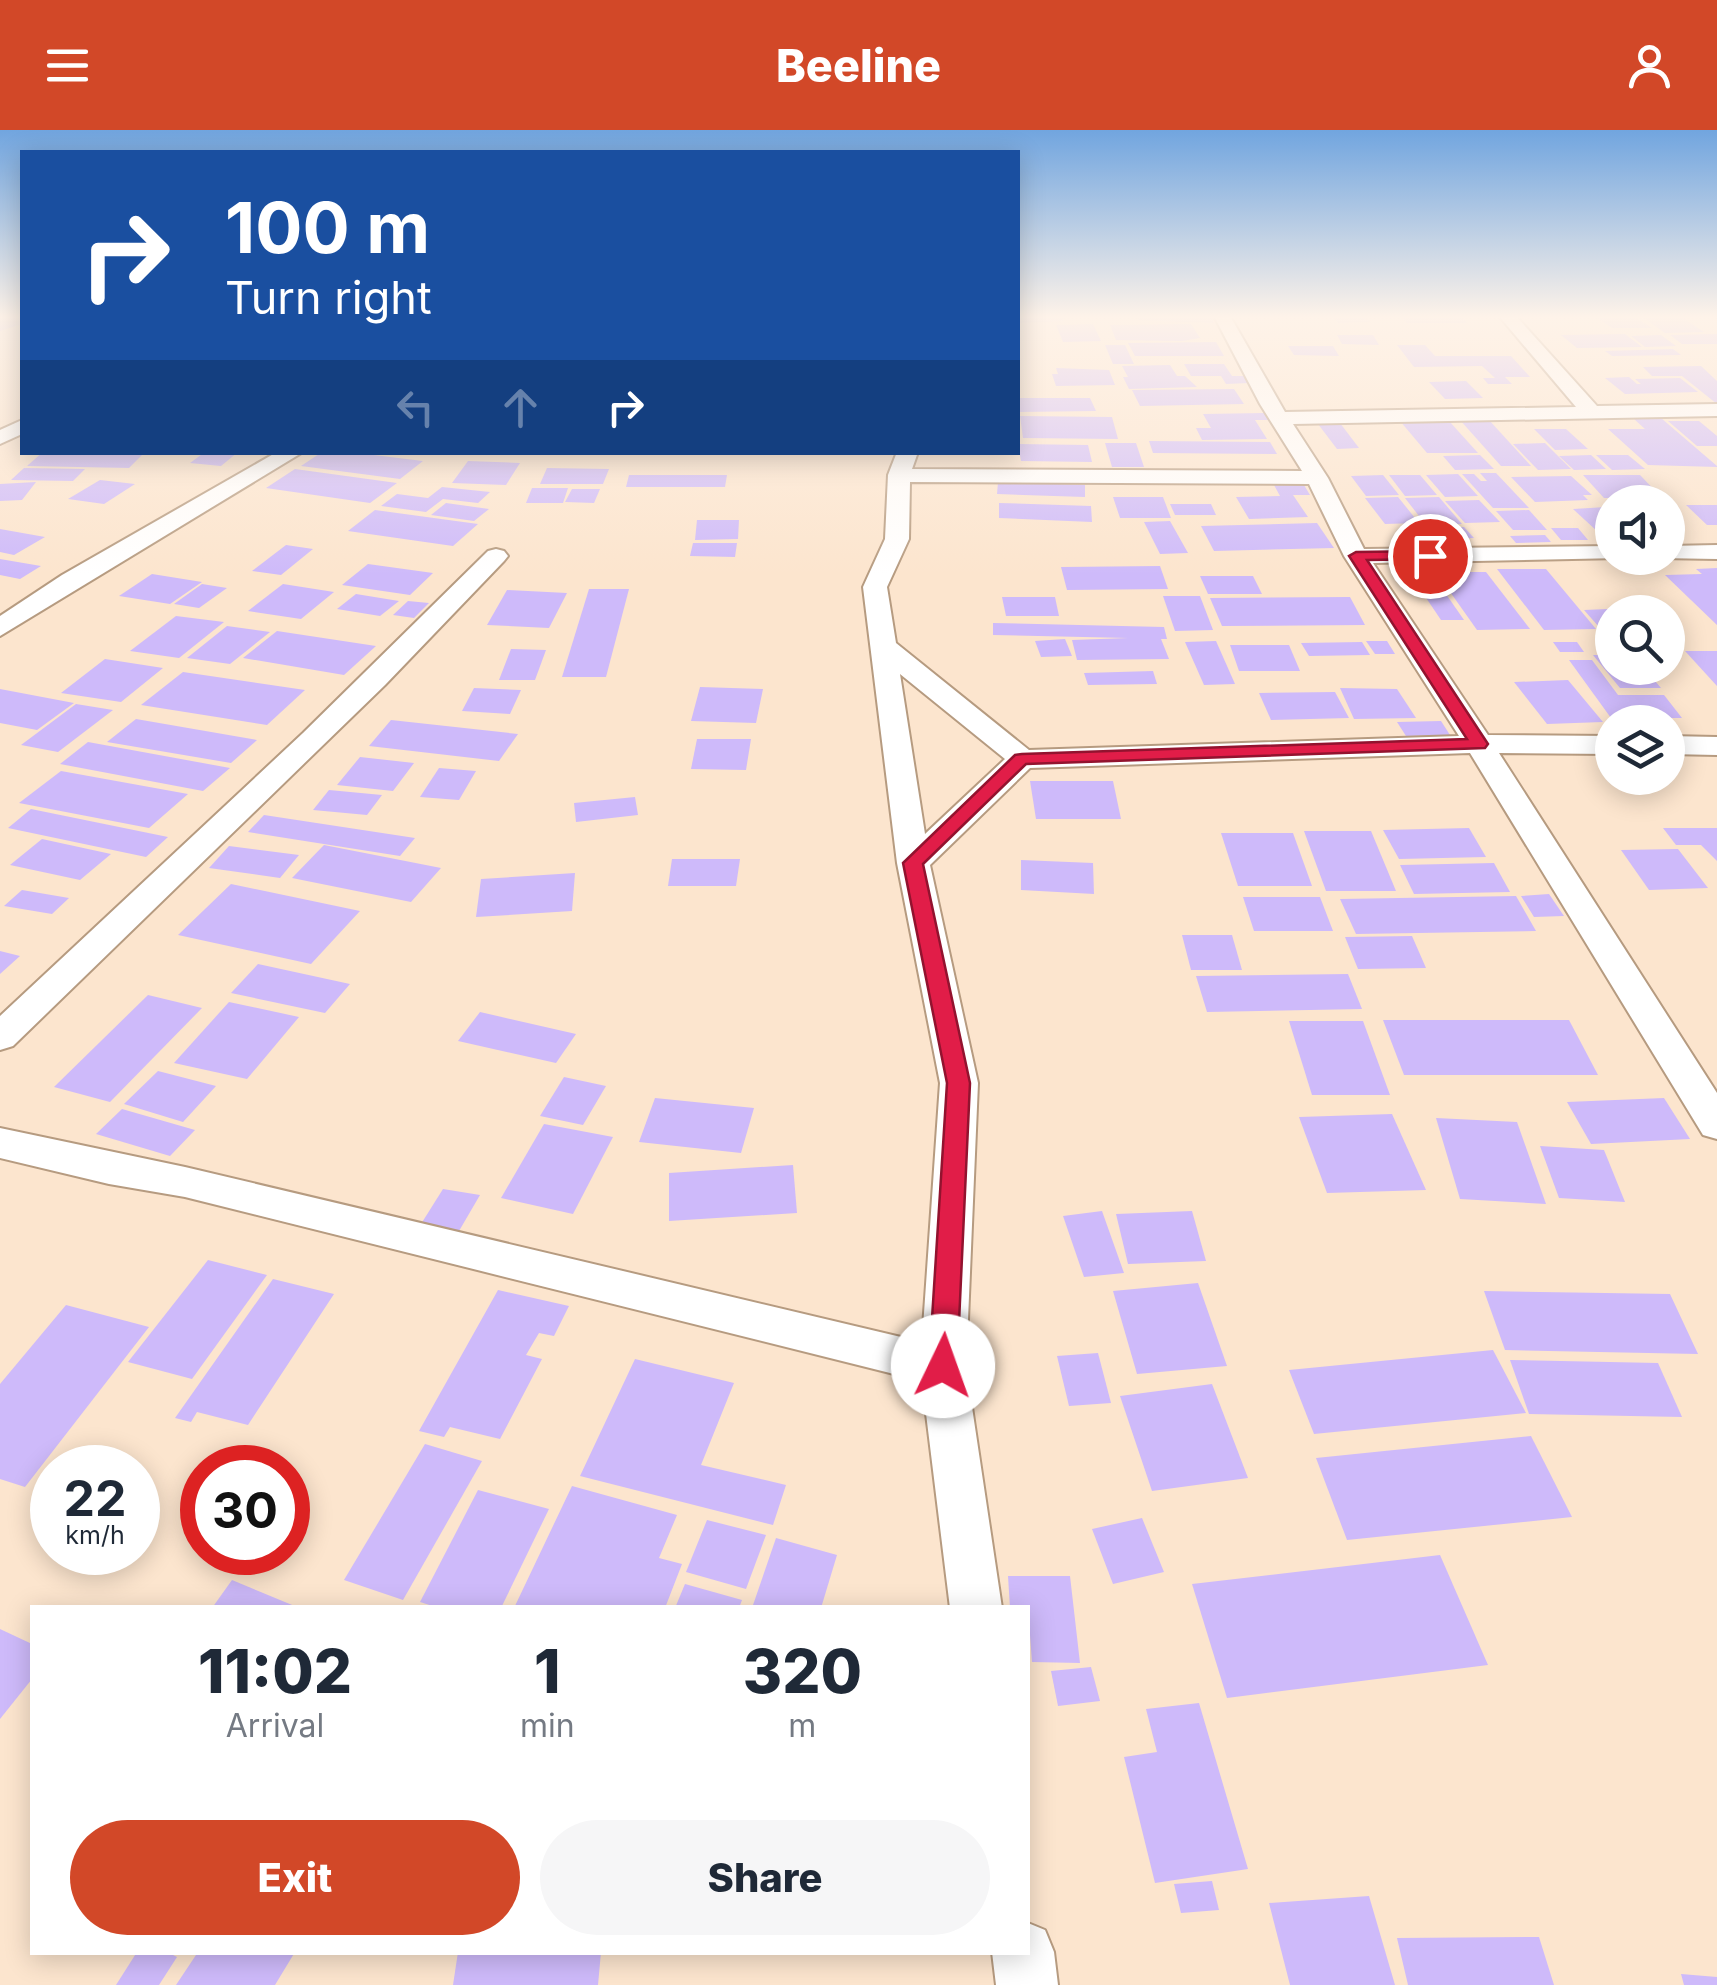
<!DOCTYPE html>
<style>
body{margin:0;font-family:Inter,sans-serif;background:#f6f6f7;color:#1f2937;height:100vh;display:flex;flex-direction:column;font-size:38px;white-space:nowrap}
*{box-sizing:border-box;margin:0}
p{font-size:32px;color:#747a83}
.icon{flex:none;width:55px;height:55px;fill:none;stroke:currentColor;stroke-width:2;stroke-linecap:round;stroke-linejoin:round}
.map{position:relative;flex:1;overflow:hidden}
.drawer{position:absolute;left:30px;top:1475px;width:1000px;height:350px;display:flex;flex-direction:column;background:#fff;border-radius:0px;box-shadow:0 5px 25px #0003}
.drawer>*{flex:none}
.banner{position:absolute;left:20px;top:20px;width:1000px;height:305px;border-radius:0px;box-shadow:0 5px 25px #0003;background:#1a4fa0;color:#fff;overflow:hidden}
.controls{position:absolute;left:1595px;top:355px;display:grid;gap:20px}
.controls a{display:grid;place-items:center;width:90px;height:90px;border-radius:50%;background:#fff;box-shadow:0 5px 25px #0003;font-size:50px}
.speed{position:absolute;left:30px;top:1315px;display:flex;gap:20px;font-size:50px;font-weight:700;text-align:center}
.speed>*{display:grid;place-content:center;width:130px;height:130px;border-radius:50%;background:#fff;box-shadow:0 5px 25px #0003;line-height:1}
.speed small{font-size:25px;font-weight:400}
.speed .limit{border:15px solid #d22;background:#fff;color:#111}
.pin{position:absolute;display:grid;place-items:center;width:85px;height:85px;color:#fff;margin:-42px;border:5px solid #fff;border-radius:50%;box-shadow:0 2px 10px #0007}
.me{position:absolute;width:110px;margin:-55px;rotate:3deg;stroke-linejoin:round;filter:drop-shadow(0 0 8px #0008)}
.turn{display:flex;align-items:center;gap:35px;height:210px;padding:0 40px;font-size:45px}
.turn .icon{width:130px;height:130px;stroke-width:2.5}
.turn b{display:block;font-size:70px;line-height:85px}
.lanes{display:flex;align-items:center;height:95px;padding:0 40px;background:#0003;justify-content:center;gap:50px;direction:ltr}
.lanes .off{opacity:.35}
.eta{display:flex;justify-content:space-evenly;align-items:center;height:170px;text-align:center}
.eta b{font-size:60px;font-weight:800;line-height:70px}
.action{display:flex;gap:20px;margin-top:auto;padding:20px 40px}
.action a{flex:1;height:115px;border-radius:60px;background:#d24828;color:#fff;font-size:40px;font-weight:800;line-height:115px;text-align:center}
.action a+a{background:#f6f6f7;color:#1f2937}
header{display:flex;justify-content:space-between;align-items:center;height:130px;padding:0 40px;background:#d24828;color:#fff;font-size:45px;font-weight:800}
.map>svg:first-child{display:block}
.building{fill:#cebafa}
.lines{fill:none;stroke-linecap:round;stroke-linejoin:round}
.street-casing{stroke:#b69b80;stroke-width:4}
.street{fill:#fff;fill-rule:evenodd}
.route{fill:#e11d48;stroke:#92132f;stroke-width:2.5}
</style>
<header><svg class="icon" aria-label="menu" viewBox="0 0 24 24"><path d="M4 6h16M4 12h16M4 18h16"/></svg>Beeline<svg class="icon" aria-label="person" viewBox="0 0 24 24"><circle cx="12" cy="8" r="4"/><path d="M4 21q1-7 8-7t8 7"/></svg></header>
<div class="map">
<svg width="1717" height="1855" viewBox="0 0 1717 1855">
<rect width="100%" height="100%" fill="#fce5ce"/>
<g class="building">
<path d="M0,186H22V194L0,201Z"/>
<path d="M1018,186H1062L1064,191L1018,193Z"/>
<path d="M1136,186H1210L1214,193L1138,190Z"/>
<path d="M1332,186H1364L1370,192L1338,193Z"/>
<path d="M1401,186H1459L1467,193H1407Z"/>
<path d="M1594,186H1634L1652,198H1612Z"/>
<path d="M1641,186H1680L1704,202L1665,203Z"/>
<path d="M1093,194L1101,211L1063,212L1056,195Z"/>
<path d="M1191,194L1200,208L1182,211L1116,210L1110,195Z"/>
<path d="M1625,204L1642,217L1577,218L1561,205Z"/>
<path d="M1717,204V214H1682L1670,205Z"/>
<path d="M1337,205H1373L1379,215L1342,214Z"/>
<path d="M1661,205L1676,216L1645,217L1631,206Z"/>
<path d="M1216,212L1224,226H1135L1128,213Z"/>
<path d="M1105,215H1125L1134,234H1113Z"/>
<path d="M1397,215H1425L1435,226H1511L1530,247H1505L1512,254H1488L1483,248H1495L1482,236L1414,237Z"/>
<path d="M1288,216H1333L1339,226L1294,225Z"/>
<path d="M1673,219L1681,225L1612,226L1605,221Z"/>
<path d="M1184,234H1224L1232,246H1244L1249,253L1226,254L1221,246H1191Z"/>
<path d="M1170,235L1177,246H1185L1197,257L1129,259L1123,247H1128L1122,236Z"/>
<path d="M1701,236L1717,251V274L1682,246H1652L1643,237Z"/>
<path d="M1056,238L1109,240L1115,255L1056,256L1052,244H1058Z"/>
<path d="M1629,247L1637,254H1641L1635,249L1680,248L1698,262L1625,264L1605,248Z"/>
<path d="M1466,251L1483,268L1445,269L1429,252Z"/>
<path d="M1234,259L1244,274L1140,276L1132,260Z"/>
<path d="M1018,268H1090L1096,281L1018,282Z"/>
<path d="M1264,283L1268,290H1255L1267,309L1202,310L1196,298H1211L1203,284Z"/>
<path d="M1020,286L1112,287L1118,309L1023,308Z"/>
<path d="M1661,288L1717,336V337L1648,335L1608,299H1645L1634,289Z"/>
<path d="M1460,290H1489L1531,336H1501Z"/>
<path d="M1400,291H1449L1478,323H1427Z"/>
<path d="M1668,291H1699L1717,306V316H1697Z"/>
<path d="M1340,293L1359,318L1337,319L1318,294Z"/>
<path d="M1534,299H1566L1588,319L1555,320Z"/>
<path d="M1149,311L1270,312L1277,324L1153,323Z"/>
<path d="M1105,313H1136L1144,337H1112Z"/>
<path d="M1545,313L1571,339L1538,340L1513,314Z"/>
<path d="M1018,314L1088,315L1092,332L1021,331Z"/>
<path d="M43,322H145L129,338L27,336Z"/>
<path d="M205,322H238L221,336L190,333Z"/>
<path d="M322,322H349L423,331L400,349L301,336Z"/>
<path d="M1480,325L1494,339L1455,340L1443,326Z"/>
<path d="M1591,325L1606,339L1574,340L1559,326Z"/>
<path d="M1596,325H1628L1645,339L1612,340Z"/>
<path d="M468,331L520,333L506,355L452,353Z"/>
<path d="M24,338L85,339L73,351L11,350Z"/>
<path d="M547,338L609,339L603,354H540Z"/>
<path d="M295,339L397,353L370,373L266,358Z"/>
<path d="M1480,343H1496L1529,378H1493L1462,344H1474L1481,351H1487Z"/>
<path d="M1458,344L1478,366L1445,367L1426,345Z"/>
<path d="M629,345H727L725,357H626Z"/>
<path d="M1383,345L1399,365L1366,366L1351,346Z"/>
<path d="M1389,345H1420L1437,365L1405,366Z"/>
<path d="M1583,345H1640L1662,368H1604Z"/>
<path d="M1571,346L1592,365H1583L1588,370L1535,372L1511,347Z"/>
<path d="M100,350L135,354L104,374L68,369Z"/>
<path d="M36,352L22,370L0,371V354Z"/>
<path d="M998,352L1085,355V367L997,364Z"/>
<path d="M1274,355H1304L1310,365H1293L1308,387L1249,389L1236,367L1280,366Z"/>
<path d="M442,357L490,362L478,373L443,369L426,382L381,376L397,364L428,368Z"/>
<path d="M532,358H568L563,373H526Z"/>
<path d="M572,359H600L594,373L565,372Z"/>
<path d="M1113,367H1163L1171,388H1120Z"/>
<path d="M1398,367L1419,393L1385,394L1365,368Z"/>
<path d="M1439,367L1462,394L1426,395L1405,368Z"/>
<path d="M1479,370L1500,392L1465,393L1445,371Z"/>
<path d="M446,373L489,379L474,391L431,385Z"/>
<path d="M999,373L1091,376L1092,392L999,388Z"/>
<path d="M1170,374H1211L1216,385H1175Z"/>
<path d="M1686,375H1717V395H1707Z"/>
<path d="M1606,377L1612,383V401L1598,402L1573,379Z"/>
<path d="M375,380L478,394L453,416L348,401Z"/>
<path d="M1529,380L1547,400H1513L1496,381Z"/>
<path d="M697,390H739L738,409L695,410Z"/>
<path d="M1170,391L1188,423L1160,424L1144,392Z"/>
<path d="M1317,393L1334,418L1214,421L1201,396Z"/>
<path d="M1464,397L1474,408L1447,409L1437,398Z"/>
<path d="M1551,398H1578L1588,410H1561Z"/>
<path d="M0,399L45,407L14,425L0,422Z"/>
<path d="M1545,405L1551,412L1516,413L1510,406Z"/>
<path d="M693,413H737L735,427L690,426Z"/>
<path d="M286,415L313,419L281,445L252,441Z"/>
<path d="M0,429L41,436L20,449L0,445Z"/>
<path d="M368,434L433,443L410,465L342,455Z"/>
<path d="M1160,436L1168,459L1067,460L1061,437Z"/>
<path d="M1717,438V495L1665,445L1702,444L1696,439Z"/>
<path d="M1497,439H1546L1596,499L1544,500Z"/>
<path d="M1436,442H1486L1530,499L1477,500Z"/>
<path d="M152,444L202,452L170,474L119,466Z"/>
<path d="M1410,444H1432L1464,490H1441Z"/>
<path d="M1200,446H1253L1262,464H1208Z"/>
<path d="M202,454L227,458L199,478L174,474Z"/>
<path d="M283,454L334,462L301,489L248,481Z"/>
<path d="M589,459H629L606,547H562Z"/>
<path d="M507,460L567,463L549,498L487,495Z"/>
<path d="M356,464L399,471L380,486L337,479Z"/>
<path d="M1163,466H1200L1213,500L1175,501Z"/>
<path d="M1002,467H1055L1059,486H1006Z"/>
<path d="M1350,467L1365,495L1222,496L1210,468Z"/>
<path d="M408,471L429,473L414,488L393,485Z"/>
<path d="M1608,479L1612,485V505H1606L1584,480Z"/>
<path d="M176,486L224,492L179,528L130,521Z"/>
<path d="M993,493L1164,497L1167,509H1161L1169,529L1077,530L1072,510L1128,508L993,505Z"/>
<path d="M227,496L270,502L230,534L187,528Z"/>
<path d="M277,501L376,516L344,545L243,528Z"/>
<path d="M1065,509L1072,526L1041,527L1035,511Z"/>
<path d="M1216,511L1235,554L1204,555L1185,512Z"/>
<path d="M1366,511H1387L1395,524H1375Z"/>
<path d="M1362,512L1370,525L1309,526L1301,513Z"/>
<path d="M1553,512H1577L1584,522H1560Z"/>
<path d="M1230,515H1289L1300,541H1239Z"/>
<path d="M511,519L546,520L535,550H499Z"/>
<path d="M1685,521H1717V556Z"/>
<path d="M1593,525H1612V538H1644L1661,558H1620Z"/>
<path d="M105,529L163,538L121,572L61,563Z"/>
<path d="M1569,530H1592L1618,565H1664L1682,588H1611Z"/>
<path d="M1153,541L1157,554L1088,555L1084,543Z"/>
<path d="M183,542L305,560L267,595L141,575Z"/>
<path d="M1568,550L1603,592L1547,594L1514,552Z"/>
<path d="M700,557L763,559L756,593L691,591Z"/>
<path d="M474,558L521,560L510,584L462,581Z"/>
<path d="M1340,558L1397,559L1416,588L1354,589Z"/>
<path d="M0,559L74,573L37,600L0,593Z"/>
<path d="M1335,562L1349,588L1271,590L1259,563Z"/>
<path d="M76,574L113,580L58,622L21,615Z"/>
<path d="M136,589L257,610L231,633L107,612Z"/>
<path d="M391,590L518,604L499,631L369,616Z"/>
<path d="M1441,591L1450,605L1406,606L1397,592Z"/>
<path d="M697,609H751L746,640L691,639Z"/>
<path d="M88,612L230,638L203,661L60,634Z"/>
<path d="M360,627L414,633L393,661L337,655Z"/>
<path d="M439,638L476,641L459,670L420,667Z"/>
<path d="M61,641L188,664L149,698L19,673Z"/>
<path d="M1030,651H1113L1121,689H1036Z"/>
<path d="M329,660L382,665L367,685L313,680Z"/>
<path d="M635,667L638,685L576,692L574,673Z"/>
<path d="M31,679L168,707L146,727L8,698Z"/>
<path d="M264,685L415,708L400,726L248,702Z"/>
<path d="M1469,698L1486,727L1399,729L1383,700Z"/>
<path d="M1663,698H1717V731L1701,715H1676Z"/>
<path d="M1304,701H1371L1396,761H1326Z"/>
<path d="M1221,703H1293L1312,756H1238Z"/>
<path d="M42,709L111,724L80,750L10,735Z"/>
<path d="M324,715L441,738L411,772L292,748Z"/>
<path d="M229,716L299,725L280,748L209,738Z"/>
<path d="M1678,719L1708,758L1649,760L1621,720Z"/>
<path d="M672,729H740L736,756H668Z"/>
<path d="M1021,730L1093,733L1094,764L1021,760Z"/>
<path d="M1494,733L1510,762L1414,764L1400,735Z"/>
<path d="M575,743L572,781L476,787L481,749Z"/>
<path d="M231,754L360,781L311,834L178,805Z"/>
<path d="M22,760L69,768L52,784L4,776Z"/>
<path d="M1549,764L1564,786L1534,787L1521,766Z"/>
<path d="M1516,766L1536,801L1356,804L1340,769Z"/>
<path d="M1243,767H1320L1333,801H1254Z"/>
<path d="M1182,805H1232L1242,840H1191Z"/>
<path d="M1412,806L1426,838L1358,839L1345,807Z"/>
<path d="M0,821L20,826L0,844Z"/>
<path d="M258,834L350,854L325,883L231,863Z"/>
<path d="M1348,844L1362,879L1207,882L1196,846Z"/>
<path d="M148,865L202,878L110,972L54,957Z"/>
<path d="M229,872L299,887L247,949L174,933Z"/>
<path d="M480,882L576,904L556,933L458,911Z"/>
<path d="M1383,890H1569L1598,945H1404Z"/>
<path d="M1289,891H1363L1390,965H1312Z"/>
<path d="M158,941L216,956L183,992L124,974Z"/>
<path d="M564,947L606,956L583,995L540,986Z"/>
<path d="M655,968L754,978L741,1023L639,1012Z"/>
<path d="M1664,968L1690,1009L1591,1014L1567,972Z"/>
<path d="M122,979L195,1000L170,1026L96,1004Z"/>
<path d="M1392,984L1426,1060L1327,1063L1299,987Z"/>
<path d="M1436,988L1517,992L1546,1074L1460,1069Z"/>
<path d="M544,994L613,1007L573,1084L501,1068Z"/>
<path d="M1540,1016L1604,1020L1625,1072L1559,1068Z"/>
<path d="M793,1035L797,1083L669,1091V1043Z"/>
<path d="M443,1059L480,1065L459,1101L421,1094Z"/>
<path d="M1102,1081L1124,1143L1084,1147L1063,1086Z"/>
<path d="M1192,1081L1206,1131L1128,1134L1116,1084Z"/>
<path d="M208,1130L267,1145L192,1249L128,1232Z"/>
<path d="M273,1149L334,1164L248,1295L197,1282L191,1292L175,1288Z"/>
<path d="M1198,1153L1227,1236L1137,1244L1113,1161Z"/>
<path d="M498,1160L569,1176L554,1206L539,1203L526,1225L542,1229L500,1309L450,1297L444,1307L419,1301Z"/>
<path d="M1484,1161L1670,1164L1698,1224L1505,1220Z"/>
<path d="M66,1175L149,1197L25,1357L0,1349V1254Z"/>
<path d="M1493,1220L1526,1283L1314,1304L1289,1240Z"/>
<path d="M1098,1223L1111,1273L1069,1276L1057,1226Z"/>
<path d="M635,1229L734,1253L701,1335L786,1355L773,1395L580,1346Z"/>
<path d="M1510,1230L1658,1233L1682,1287L1529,1284Z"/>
<path d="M1212,1254L1248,1348L1152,1361L1120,1266Z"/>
<path d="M1531,1306L1572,1387L1347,1410L1316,1328Z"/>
<path d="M425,1314L482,1331L403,1470L344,1450Z"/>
<path d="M572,1356L677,1385L659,1428L682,1434L665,1478H514Z"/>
<path d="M478,1360L549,1379L501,1478H439L420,1472Z"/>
<path d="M1142,1388L1164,1442L1113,1454L1092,1399Z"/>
<path d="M707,1390L766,1405L746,1459L686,1442Z"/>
<path d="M776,1408L837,1425L821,1478H752Z"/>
<path d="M1440,1425L1488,1535L1227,1568L1192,1454Z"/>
<path d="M1008,1446H1070L1080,1533L1032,1532L1028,1478H1010Z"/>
<path d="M232,1450L297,1477V1478H212Z"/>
<path d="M685,1454L742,1470L739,1478H675Z"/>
<path d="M0,1499L32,1514V1549L0,1589Z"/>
<path d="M1091,1537L1100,1571L1058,1576L1051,1541Z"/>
<path d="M1199,1573L1248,1739L1155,1753L1124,1627L1157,1622L1146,1579Z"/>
<path d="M1212,1751L1219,1780L1181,1783L1174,1754Z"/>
<path d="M1369,1766L1395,1855H1290L1269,1773Z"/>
<path d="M1539,1807L1554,1855H1408L1397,1808Z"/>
<path d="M137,1822H167L177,1827L159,1855H116Z"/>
<path d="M198,1822H295L275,1855H176Z"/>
<path d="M458,1822H601L598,1855H453Z"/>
<path d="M1681,1844L1717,1847V1855H1684Z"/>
</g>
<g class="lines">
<defs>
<g id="street">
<path d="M1214,186H1230L1285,282L1576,277L1499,186H1516L1597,276L1717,274V286L1293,294L1328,348L1364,419L1612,416V428H1621L1373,433L1488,605L1612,606V624L1499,623L1717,963V1009L1703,1005L1470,623L1030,638L930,735L978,953L966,1237L1002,1478H950L922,1251L185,1067L109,1054L0,1028V998L185,1037L922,1212L940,953L897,733L863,457L885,409L888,345L897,322H918L912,339L1302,341L1260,274ZM910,352L1309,354L1344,426L1459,606L1029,620L896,513L887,457L909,409ZM900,544L1005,629L925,704Z"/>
<path d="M22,290V304L0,314V300Z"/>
<path d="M277,322H303L0,506V486L62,445Z"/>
<path d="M1717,415V429L1659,428H1668V416Z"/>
<path d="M496,419L504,421L508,426L504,431L385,555L13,916L0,920V886L303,603L488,421Z"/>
<path d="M1668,606L1717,607V625L1668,624Z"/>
<path d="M1028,1793L1045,1800L1054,1822L1058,1855H996L992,1822H1028Z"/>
</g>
</defs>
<use href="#street" class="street-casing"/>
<use href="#street" class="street"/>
</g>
<linearGradient id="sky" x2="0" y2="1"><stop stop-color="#71a5df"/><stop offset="0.42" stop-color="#fef3e9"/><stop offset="1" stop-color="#fef3e9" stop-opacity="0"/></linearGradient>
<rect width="1717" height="445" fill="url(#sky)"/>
<path class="route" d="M1430,421L1437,426L1435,429L1367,430L1488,614L1485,618L1026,634L923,734L970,953L957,1236L953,1245L943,1248L933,1245L929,1236L947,953L903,733L1015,625L1022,624L1467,609L1349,426L1356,422Z"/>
</svg>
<div class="controls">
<a><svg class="icon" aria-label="sound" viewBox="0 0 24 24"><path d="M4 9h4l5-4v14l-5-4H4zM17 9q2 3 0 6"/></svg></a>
<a><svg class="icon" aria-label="search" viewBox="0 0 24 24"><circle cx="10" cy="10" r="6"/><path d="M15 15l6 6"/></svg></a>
<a><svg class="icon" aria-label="layers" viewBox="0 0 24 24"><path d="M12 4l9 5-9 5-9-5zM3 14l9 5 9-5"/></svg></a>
</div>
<div class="speed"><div>22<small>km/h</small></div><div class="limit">30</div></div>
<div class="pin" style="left:1430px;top:426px;background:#d93025"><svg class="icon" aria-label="arrive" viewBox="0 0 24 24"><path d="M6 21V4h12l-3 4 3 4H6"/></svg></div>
<svg class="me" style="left:943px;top:1236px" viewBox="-20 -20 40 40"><circle r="19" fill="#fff"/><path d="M0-13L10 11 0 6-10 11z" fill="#e11d48"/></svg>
<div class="banner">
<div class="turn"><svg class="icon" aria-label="right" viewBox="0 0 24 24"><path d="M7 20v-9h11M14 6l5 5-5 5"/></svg><div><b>100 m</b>Turn right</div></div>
<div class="lanes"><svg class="icon off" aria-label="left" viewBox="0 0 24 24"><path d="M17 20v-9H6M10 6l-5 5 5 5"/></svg><svg class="icon off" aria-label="ahead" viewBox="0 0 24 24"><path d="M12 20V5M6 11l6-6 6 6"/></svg><svg class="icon" aria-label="right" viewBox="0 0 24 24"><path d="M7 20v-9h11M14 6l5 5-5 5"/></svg></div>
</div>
<section class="drawer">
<div class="eta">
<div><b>11:02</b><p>Arrival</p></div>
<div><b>1</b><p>min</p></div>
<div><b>320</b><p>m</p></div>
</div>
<div class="action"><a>Exit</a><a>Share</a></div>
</section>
</div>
